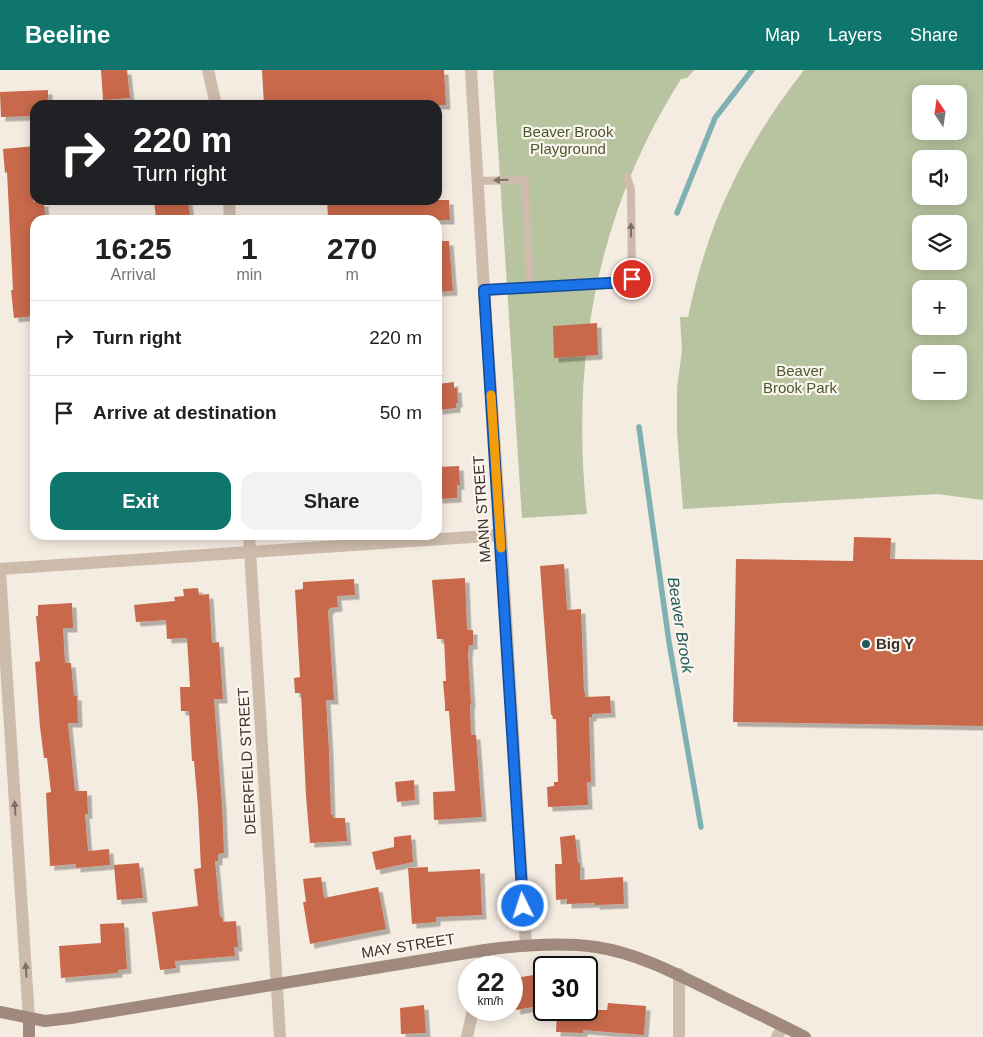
<!DOCTYPE html>
<meta charset="utf-8">
<style>
body{margin:0;font-family:Helvetica,sans-serif;background:#f2f2f2;color:#202124;height:100vh;display:flex;flex-direction:column;font-size:19px;white-space:nowrap}
*{box-sizing:border-box;margin:0}
p{font-size:16px;color:#757577}
.icon{flex:none;width:28px;height:28px;fill:none;stroke:currentColor;stroke-width:2;stroke-linecap:round;stroke-linejoin:round}
.map{position:relative;flex:1;overflow:hidden}
.details{position:absolute;left:30px;top:145px;width:412px;height:325px;display:flex;flex-direction:column;background:#fff;border-radius:15px;box-shadow:0 2px 12px #0003}
.details>*{flex:none}
.hud{position:absolute;left:30px;top:30px;width:412px;height:105px;border-radius:15px;box-shadow:0 2px 12px #0003;background:#202124;color:#fff;overflow:hidden}
.needle{width:32px;rotate:347deg}
.tools{position:absolute;left:912px;top:15px;display:grid;gap:10px}
.tools a{display:grid;place-items:center;width:55px;height:55px;border-radius:10px;background:#fff;box-shadow:0 2px 12px #0003;font-size:25px}
.speed{position:absolute;left:458px;top:886px;display:flex;gap:10px;font-size:25px;font-weight:700;text-align:center}
.speed>*{display:grid;place-content:center;width:65px;height:65px;border-radius:50%;background:#fff;box-shadow:0 2px 12px #0003;line-height:1}
.speed small{font-size:12px;font-weight:400}
.speed .limit{border:2px solid #111;border-radius:8px;background:#fff;color:#111}
.pin{position:absolute;display:grid;place-items:center;width:42px;height:42px;color:#fff;margin:-21px;border:2px solid #fff;border-radius:50%;box-shadow:0 1px 5px #0007}
.me{position:absolute;width:55px;margin:-28px;rotate:356deg;stroke-linejoin:round;filter:drop-shadow(0 0 4px #0008)}
.turn{display:flex;align-items:center;gap:18px;height:105px;padding:0 20px;font-size:22px}
.turn .icon{width:65px;height:65px;stroke-width:2.5}
.turn b{display:block;font-size:35px;line-height:42px}
.eta{display:flex;justify-content:space-evenly;align-items:center;height:85px;text-align:center}
.eta b{font-size:30px;font-weight:800;line-height:35px}
.action{display:flex;gap:10px;margin-top:auto;padding:10px 20px}
.action a{flex:1;height:58px;border-radius:15px;background:#0f766e;color:#fff;font-size:20px;font-weight:800;line-height:58px;text-align:center}
.action a+a{background:#f2f2f2;color:#202124}
ul{padding:0;list-style:none}
li{display:flex;align-items:center;gap:15px;height:75px;padding:0 20px;border-top:1px solid #e0e0e0}
li div{flex:1}
li b{display:block;font-size:19px}
li em{font-style:normal}
header{display:flex;align-items:center;gap:30px;box-sizing:border-box;height:70px;padding:0 25px;background:#0f766e;color:#fff}
header strong{font-size:24px}
nav{display:flex;gap:28px;margin-inline-start:auto;font-size:18px}
.map>svg:first-child{display:block}
.green{fill:#b8c4a0;fill-rule:evenodd}
.lines{fill:none;stroke-linecap:round;stroke-linejoin:round}
.stream{stroke:#7fb0b2;stroke-width:5.5}
.building{fill:#c8694b;filter:url(#shadow)}
.lane{stroke:#cdbbac;stroke-width:8}
.street{stroke:#cdbbac;stroke-width:12}
.secondary{stroke:#a18a7d;stroke-width:12}
.oneway{fill:#7d6f65}
.route-casing{stroke:#114b97;stroke-width:12}
.route{stroke:#1a73e8;stroke-width:9}
.slow{stroke:#f59e0b;stroke-width:9}
.poi-dot{fill:#1f5a5e;stroke:#fbf5ee;stroke-width:2}
.labels{text-anchor:middle;stroke-width:4.5;stroke-linejoin:round;paint-order:stroke}
.park-label{font-size:15px;fill:#4a5a2e;stroke:#fbf5ee}
.street-label{font-size:15px;fill:#3b302b;stroke:#fbf5ee}
.poi-label{font-size:15px;font-weight:bold;fill:#3b302b;stroke:#fbf5ee;text-anchor:start}
.water-label{font-size:16px;font-style:italic;fill:#1f5a5e;stroke:#fbf5ee}
</style>
<header>
<strong>Beeline</strong>
<nav><a>Map</a><a>Layers</a><a>Share</a></nav>
</header>
<div class="map">
<svg width="983" height="967" viewBox="0 0 983 967">
<defs>
<filter id="shadow"><feDropShadow dx="4.5" dy="4.5" stdDeviation="0" flood-color="#0004"/></filter>
</defs>
<rect width="100%" height="100%" fill="#f4ebe1"/>
<g class="green">
<path d="M493,0H694L687,8L681,9C597,141 570,290 587,444L522,448Z"/>
<path d="M804,0H983V430L937,424L683,439L677,362V318L682,280L680,247H688C708,151 744,77 804,0ZM921,24H959V61H921ZM921,89H959V126H921ZM921,154H959V191H921ZM921,219H959V256H921ZM921,284H959V321H921Z"/>
</g>
<g class="lines">
<g class="stream">
<path d="M677,143L715,48L752,0"/>
<path d="M639,357L669,572L701,757"/>
</g>
</g>
<g class="building">
<path d="M101,0H127L130,28L103,30Z"/>
<path d="M262,0H444L446,35H264Z"/>
<path d="M48,20V35H35V46L1,47L0,22Z"/>
<path d="M35,76V104H32L33,132H44L45,147H36L35,150V246L14,248L11,220H13L7,102L5,103L3,79Z"/>
<path d="M188,130L190,145L156,148L154,131Z"/>
<path d="M327,130H449L450,150H357V146L328,148Z"/>
<path d="M438,171H449L453,221L438,222Z"/>
<path d="M597,253L598,285L554,288L553,256Z"/>
<path d="M454,312V318H457L458,333H456V338L438,340V314Z"/>
<path d="M459,396L460,415H457V428L438,429V397Z"/>
<path d="M854,467L891,468L890,489L983,490V656L733,652L736,489L853,491Z"/>
<path d="M564,494L567,540L581,539L584,622H585V627L610,626L611,643L592,644V647H589L591,712H587L588,735L548,737L547,717L554,716V712H558L556,649H553L552,645H551L540,496Z"/>
<path d="M465,508L467,560H473V575H469L468,584L471,634H470L471,665H476L482,747L434,750L433,722L455,721L449,641H445V634L443,611H446L444,569H437L432,510Z"/>
<path d="M354,509L355,525L337,526L338,537L330,538L328,541L334,630H326L329,681L331,745H333V748H345L347,771L310,773L306,726L301,623H295L294,608L300,607L295,520L303,519V512Z"/>
<path d="M198,518L199,525L209,524L212,573L219,572L223,629H214L222,735L224,783L218,784V791H215L220,847H222L223,852L236,851L238,877H234L235,886L175,891L176,898L160,900L152,842L198,836L194,799L201,798L198,737L194,691H192L189,641H181L180,617H190L187,568L167,569L166,550L136,552L134,535L175,531L174,527L184,526L183,519Z"/>
<path d="M72,533L73,558H63L65,593H71L74,626H77L78,653H68L75,721H87L88,744H85L88,781L109,779L110,795L76,798V794L50,796L46,723L51,722L47,688H44L40,657L35,592L40,591L36,546H38V535Z"/>
<path d="M414,710L415,730L397,732L395,712Z"/>
<path d="M411,765L413,792L376,800L372,782L394,777V767Z"/>
<path d="M575,765L578,793H580V810L623,807L624,834L595,835V833L567,834V829L556,830L555,794H562L560,767Z"/>
<path d="M139,793L143,828L117,830L114,795Z"/>
<path d="M428,797V802L480,799L482,845L436,847V852L412,854L408,798Z"/>
<path d="M321,807L324,828L378,817L386,859L310,874L303,832H306L303,809Z"/>
<path d="M124,853L127,899L118,900V903L61,908L59,876L101,873L100,854Z"/>
<path d="M544,903V935L516,940L511,909Z"/>
<path d="M608,933L646,936L644,965L583,960V963L556,962L557,940H607Z"/>
<path d="M424,935L426,963L401,964L400,938Z"/>
</g>
<g class="lines">
<g class="lane">
<path d="M477,111L525,110L530,217"/>
<path d="M484,220L627,212L632,209L631,119L627,107"/>
</g>
<g class="street">
<path d="M208,0L216,35"/>
<path d="M471,0L484,220L501,465L526,876"/>
<path d="M229,130L230,150"/>
<path d="M249,465L280,967"/>
<path d="M0,499L501,465"/>
<path d="M0,502L29,949"/>
<path d="M482,898L485,880"/>
<path d="M679,904V967"/>
<path d="M467,967L473,940"/>
<path d="M777,967L783,956"/>
</g>
<g class="secondary">
<path d="M0,942L45,951L71,948L485,880C522,875 559,872 596,877C636,883 673,902 709,920C741,936 774,951 805,967"/>
<path d="M29,967V949"/>
</g>
</g>
<defs><path id="oneway-solid" d="M-6-.8H1V-3.2L6.5 0L1 3.2V.8H-6Z" transform="scale(1.25)"/></defs>
<g class="oneway">
<use href="#oneway-solid" transform="translate(501 110) rotate(179)"/>
<use href="#oneway-solid" transform="translate(631 160) rotate(-91)"/>
<use href="#oneway-solid" transform="translate(15 738) rotate(-94)"/>
<use href="#oneway-solid" transform="translate(26 900) rotate(-94)"/>
</g>
<g class="lines">
<defs>
<path id="route" d="M523,836L484,220L627,212L632,209"/>
</defs>
<use href="#route" class="route-casing"/>
<use href="#route" class="route"/>
<path class="slow" d="M491,325L501,478"/>
</g>
<circle class="poi-dot" cx="866" cy="574" r="5"/>
<g class="labels">
<g class="park-label">
<text x="568" y="67">Beaver Brook<tspan x="568" dy="17">Playground</tspan></text>
<text x="800" y="306">Beaver<tspan x="800" dy="17">Brook Park</tspan></text>
</g>
<g class="street-label">
<text transform="translate(482 439) rotate(-94)" y="5">MANN STREET</text>
<text transform="translate(247 691) rotate(-93)" y="5">DEERFIELD STREET</text>
<text transform="translate(408 876) rotate(-9)" y="5">MAY STREET</text>
</g>
<g class="poi-label">
<text x="876" y="579">Big Y</text>
</g>
<g class="water-label">
<text transform="translate(681 555) rotate(81)" y="6">Beaver Brook</text>
</g>
</g>
</svg>
<div class="tools">
<a><svg class="needle" viewBox="-14 -14 28 28"><path d="M0-13l5 13h-10z" fill="#e53935"/><path d="M0 13l5-13h-10z" fill="#757577"/></svg></a>
<a><svg class="icon" aria-label="sound" viewBox="0 0 24 24"><path d="M4 9h4l5-4v14l-5-4H4zM17 9q2 3 0 6"/></svg></a>
<a><svg class="icon" aria-label="layers" viewBox="0 0 24 24"><path d="M12 4l9 5-9 5-9-5zM3 14l9 5 9-5"/></svg></a>
<a>+</a>
<a>−</a>
</div>
<div class="speed"><div>22<small>km/h</small></div><div class="limit">30</div></div>
<div class="pin" style="left:632px;top:209px;background:#d93025"><svg class="icon" aria-label="arrive" viewBox="0 0 24 24"><path d="M6 21V4h12l-3 4 3 4H6"/></svg></div>
<svg class="me" style="left:523px;top:836px" viewBox="-20 -20 40 40"><circle r="17" fill="#1a73e8" stroke="#fff" stroke-width="3"/><path d="M0-11L8 9 0 5-8 9z" fill="#fff"/></svg>
<div class="hud">
<div class="turn"><svg class="icon" aria-label="right" viewBox="0 0 24 24"><path d="M7 20v-9h11M14 6l5 5-5 5"/></svg><div><b>220 m</b>Turn right</div></div>
</div>
<section class="details">
<div class="eta">
<div><b>16:25</b><p>Arrival</p></div>
<div><b>1</b><p>min</p></div>
<div><b>270</b><p>m</p></div>
</div>
<ul>
<li><svg class="icon" aria-label="right" viewBox="0 0 24 24"><path d="M7 20v-9h11M14 6l5 5-5 5"/></svg><div><b>Turn right</b></div><em>220 m</em></li>
<li><svg class="icon" aria-label="arrive" viewBox="0 0 24 24"><path d="M6 21V4h12l-3 4 3 4H6"/></svg><div><b>Arrive at destination</b></div><em>50 m</em></li>
</ul>
<div class="action"><a>Exit</a><a>Share</a></div>
</section>
</div>
